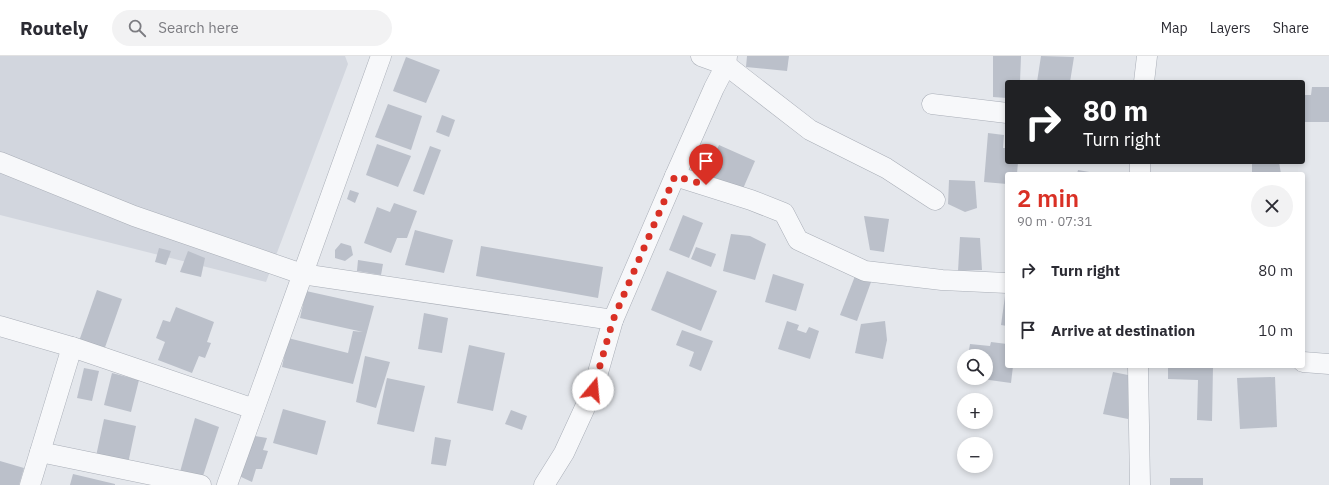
<!DOCTYPE html>
<meta charset="utf-8">
<style>
body{margin:0;font-family:"IBM Plex Sans",sans-serif;background:#f2f2f3;color:#2b2b33;height:100vh;display:flex;flex-direction:column;font-size:15px;white-space:nowrap}
*{box-sizing:border-box;margin:0}
p{font-size:13px;color:#7c7c81}
.icon{flex:none;width:22px;height:22px;fill:none;stroke:currentColor;stroke-width:2;stroke-linecap:round;stroke-linejoin:round}
.map{position:relative;flex:1;overflow:hidden}
.sheet{position:absolute;left:1005px;top:116px;width:300px;height:196px;display:flex;flex-direction:column;background:#fff;border-radius:4px;box-shadow:0 2px 6px #0003}
.sheet>*{flex:none}
.top-card{position:absolute;left:1005px;top:24px;width:300px;height:84px;border-radius:4px;box-shadow:0 2px 6px #0003;background:#202124;color:#fff;overflow:hidden}
.tools{position:absolute;left:957px;top:293px;display:grid;gap:8px}
.tools a{display:grid;place-items:center;width:36px;height:36px;border-radius:50%;background:#fff;box-shadow:0 2px 6px #0003;font-size:20px}
.pin{position:absolute;display:grid;place-items:center;width:34px;height:34px;color:#fff;margin:-41px -17px;border-radius:50% 50% 50% 0;rotate:-45deg;box-shadow:0 0 4px #0007}
.pin .icon{rotate:45deg}
.me{position:absolute;width:44px;margin:-22px;rotate:17deg;stroke-linejoin:round;filter:drop-shadow(0 0 3px #0008)}
.turn{display:flex;align-items:center;gap:14px;height:84px;padding:0 12px;font-size:18px}
.turn .icon{width:52px;height:52px;stroke-width:2.5}
.turn b{display:block;font-size:28px;line-height:34px}
.round{display:grid;place-items:center;flex:none;width:42px;height:42px;border-radius:21px;background:#f2f2f3}
.headline{display:flex;align-items:center;justify-content:space-between;height:68px;padding:0 12px}
h1{font-size:24px;font-weight:600;line-height:30px;color:#d93025}
ul{padding:0;list-style:none}
li{display:flex;align-items:center;gap:12px;height:60px;padding:0 12px}
li div{flex:1}
li b{display:block;font-size:15px}
li em{font-style:normal}
header{display:flex;align-items:center;gap:24px;box-sizing:border-box;height:56px;padding:0 20px;background:#fff;border-bottom:1px solid #e1e1e2}
header strong{font-size:19px}
nav{display:flex;gap:22px;margin-inline-start:auto;font-size:14px}
.search{width:280px;height:36px;background:#f2f2f3;display:flex;align-items:center;gap:10px;box-sizing:border-box;padding:0 14px;border-radius:22px;color:#7c7c81;font-size:15px}
.map>svg:first-child{display:block}
.built{fill:#d2d6de}
.building{fill:#bbc0ca}
.lines{fill:none;stroke-linecap:round;stroke-linejoin:round}
.minor-casing{stroke:#a9aeb7;stroke-width:21}
.minor{stroke:#f7f8fa;stroke-width:20}
.route{stroke:#d93025;stroke-width:7;stroke-dasharray:0 12.6}
</style>
<header>
<strong>Routely</strong>
<div class="search"><svg class="icon" aria-label="search" viewBox="0 0 24 24"><circle cx="10" cy="10" r="6"/><path d="M15 15l6 6"/></svg>Search here</div>
<nav><a>Map</a><a>Layers</a><a>Share</a></nav>
</header>
<div class="map">
<svg width="1329" height="429" viewBox="0 0 1329 429">
<rect width="100%" height="100%" fill="#e4e7ec"/>
<path class="built" d="M0,0H345L348,8L266,226L0,159Z"/>
<g class="building">
<path d="M747,0H789L787,15L746,11Z"/>
<path d="M993,0H1021L1020,26H1007V42L993,41Z"/>
<path d="M1041,0L1074,1L1070,26H1037Z"/>
<path d="M406,1L440,14L426,47L393,35Z"/>
<path d="M1312,31H1329V66H1303V39H1311Z"/>
<path d="M388,48L422,60L411,94L375,81Z"/>
<path d="M442,59L455,64L449,81L436,76Z"/>
<path d="M988,77L1004,79L1003,92H1007V106H1018L1017,118H1007V128L984,126Z"/>
<path d="M377,88L411,100L398,131L366,119Z"/>
<path d="M719,89L755,105L742,135L705,119Z"/>
<path d="M430,90L441,94L424,139L413,135Z"/>
<path d="M1252,106H1279L1281,118H1252Z"/>
<path d="M1078,114L1095,117V118H1077Z"/>
<path d="M949,124L975,125L977,152L965,156L948,148Z"/>
<path d="M350,134L359,137L355,147L347,143Z"/>
<path d="M394,147L417,155L407,182H397L391,197L364,187L377,151L390,156Z"/>
<path d="M683,159L703,167L689,202L669,194Z"/>
<path d="M864,160L889,163L884,196L870,194Z"/>
<path d="M415,174L453,184L444,217L405,209Z"/>
<path d="M731,178L750,180L766,188L755,224L723,215Z"/>
<path d="M960,181L980,182L982,214L958,215Z"/>
<path d="M341,187L351,190L353,199L345,205L335,202V194Z"/>
<path d="M481,190L603,211L598,242L476,220Z"/>
<path d="M696,191L716,198L711,211L691,203Z"/>
<path d="M159,192L171,195L166,209L155,206Z"/>
<path d="M188,195L205,202L201,221L180,216Z"/>
<path d="M358,204L383,208L381,219L357,215Z"/>
<path d="M667,215L717,235L701,275L651,254Z"/>
<path d="M773,218L804,228L796,255L765,246Z"/>
<path d="M855,220L871,226L857,265L840,259Z"/>
<path d="M1006,233H1007V270L1001,269Z"/>
<path d="M97,234L122,243L103,297L78,288Z"/>
<path d="M306,235L374,250L353,328L282,311L288,282L348,297L353,275L363,276L300,262Z"/>
<path d="M176,251L214,266L207,286L211,287L205,302L199,300L192,317L158,304L165,286L156,282L163,264L170,266Z"/>
<path d="M424,257L448,262L442,297L418,293Z"/>
<path d="M787,265L799,269L797,274L806,277L809,271L819,275L810,303L778,293Z"/>
<path d="M885,265L887,284L883,303L855,297L861,268Z"/>
<path d="M682,274L713,285L701,315L689,310L694,296L676,289Z"/>
<path d="M991,286L1007,288V310H1013L1011,327L982,323L986,322V300H968L970,288L990,290Z"/>
<path d="M469,289L505,297L493,355L457,347Z"/>
<path d="M365,300L390,306L376,352L356,346Z"/>
<path d="M1168,310H1213L1212,365L1197,364L1198,324L1168,323Z"/>
<path d="M84,312L99,315L92,345L77,342Z"/>
<path d="M1113,316L1138,321L1128,363L1103,358Z"/>
<path d="M112,317L139,324L131,356L104,349Z"/>
<path d="M1275,321L1277,371L1240,373L1237,322Z"/>
<path d="M387,322L425,330L414,376L377,368Z"/>
<path d="M283,353L326,365L317,399L273,387Z"/>
<path d="M511,354L527,360L522,374L505,368Z"/>
<path d="M195,362L219,371L202,423L180,416Z"/>
<path d="M104,363L136,370L127,412L95,405Z"/>
<path d="M255,380L267,382L263,394L268,395L262,413H256L252,426L239,420Z"/>
<path d="M435,381L451,384L446,410L431,408Z"/>
<path d="M0,405L24,412L19,429H0Z"/>
<path d="M73,418L115,428V429H70Z"/>
<rect x="1170" y="422" width="33" height="7"/>
</g>
<g class="lines">
<defs>
<g id="minor">
<path d="M701,0L726,9L810,74L886,112L935,144"/>
<path d="M1144,26L1147,0"/>
<path d="M932,48L1007,57"/>
<path d="M0,106L134,160L302,218L613,264L593,334L564,397L544,429"/>
<path d="M1140,118V106"/>
<path d="M675,120L751,144L784,157L798,184L865,215L942,224L1007,227"/>
<path d="M613,264L675,120L714,32L726,9L727,0"/>
<path d="M0,270L72,291L254,353"/>
<path d="M1303,306L1329,308"/>
<path d="M1138,310L1140,429"/>
<path d="M40,396L201,429"/>
<path d="M30,429L72,291"/>
<path d="M227,429L381,0"/>
</g>
</defs>
<use href="#minor" class="minor-casing"/>
<use href="#minor" class="minor"/>
</g>
<g class="lines">
<path class="route" d="M593,334L613,264L675,120L706,129"/>
</g>
</svg>
<div class="tools">
<a><svg class="icon" aria-label="search" viewBox="0 0 24 24"><circle cx="10" cy="10" r="6"/><path d="M15 15l6 6"/></svg></a>
<a>+</a>
<a>−</a>
</div>
<div class="pin" style="left:706px;top:129px;background:#d93025"><svg class="icon" aria-label="arrive" viewBox="0 0 24 24"><path d="M6 21V4h12l-3 4 3 4H6"/></svg></div>
<svg class="me" style="left:593px;top:334px" viewBox="-20 -20 40 40"><circle r="19" fill="#fff"/><path d="M0-13L10 11 0 6-10 11z" fill="#d93025"/></svg>
<div class="top-card">
<div class="turn"><svg class="icon" aria-label="right" viewBox="0 0 24 24"><path d="M7 20v-9h11M14 6l5 5-5 5"/></svg><div><b>80 m</b>Turn right</div></div>
</div>
<section class="sheet">
<div class="headline"><div><h1>2 min</h1><p>90 m · 07:31</p></div><a class="round"><svg class="icon" aria-label="close" viewBox="0 0 24 24"><path d="M6 6l12 12M18 6L6 18"/></svg></a></div>
<ul>
<li><svg class="icon" aria-label="right" viewBox="0 0 24 24"><path d="M7 20v-9h11M14 6l5 5-5 5"/></svg><div><b>Turn right</b></div><em>80 m</em></li>
<li><svg class="icon" aria-label="arrive" viewBox="0 0 24 24"><path d="M6 21V4h12l-3 4 3 4H6"/></svg><div><b>Arrive at destination</b></div><em>10 m</em></li>
</ul>
</section>
</div>
